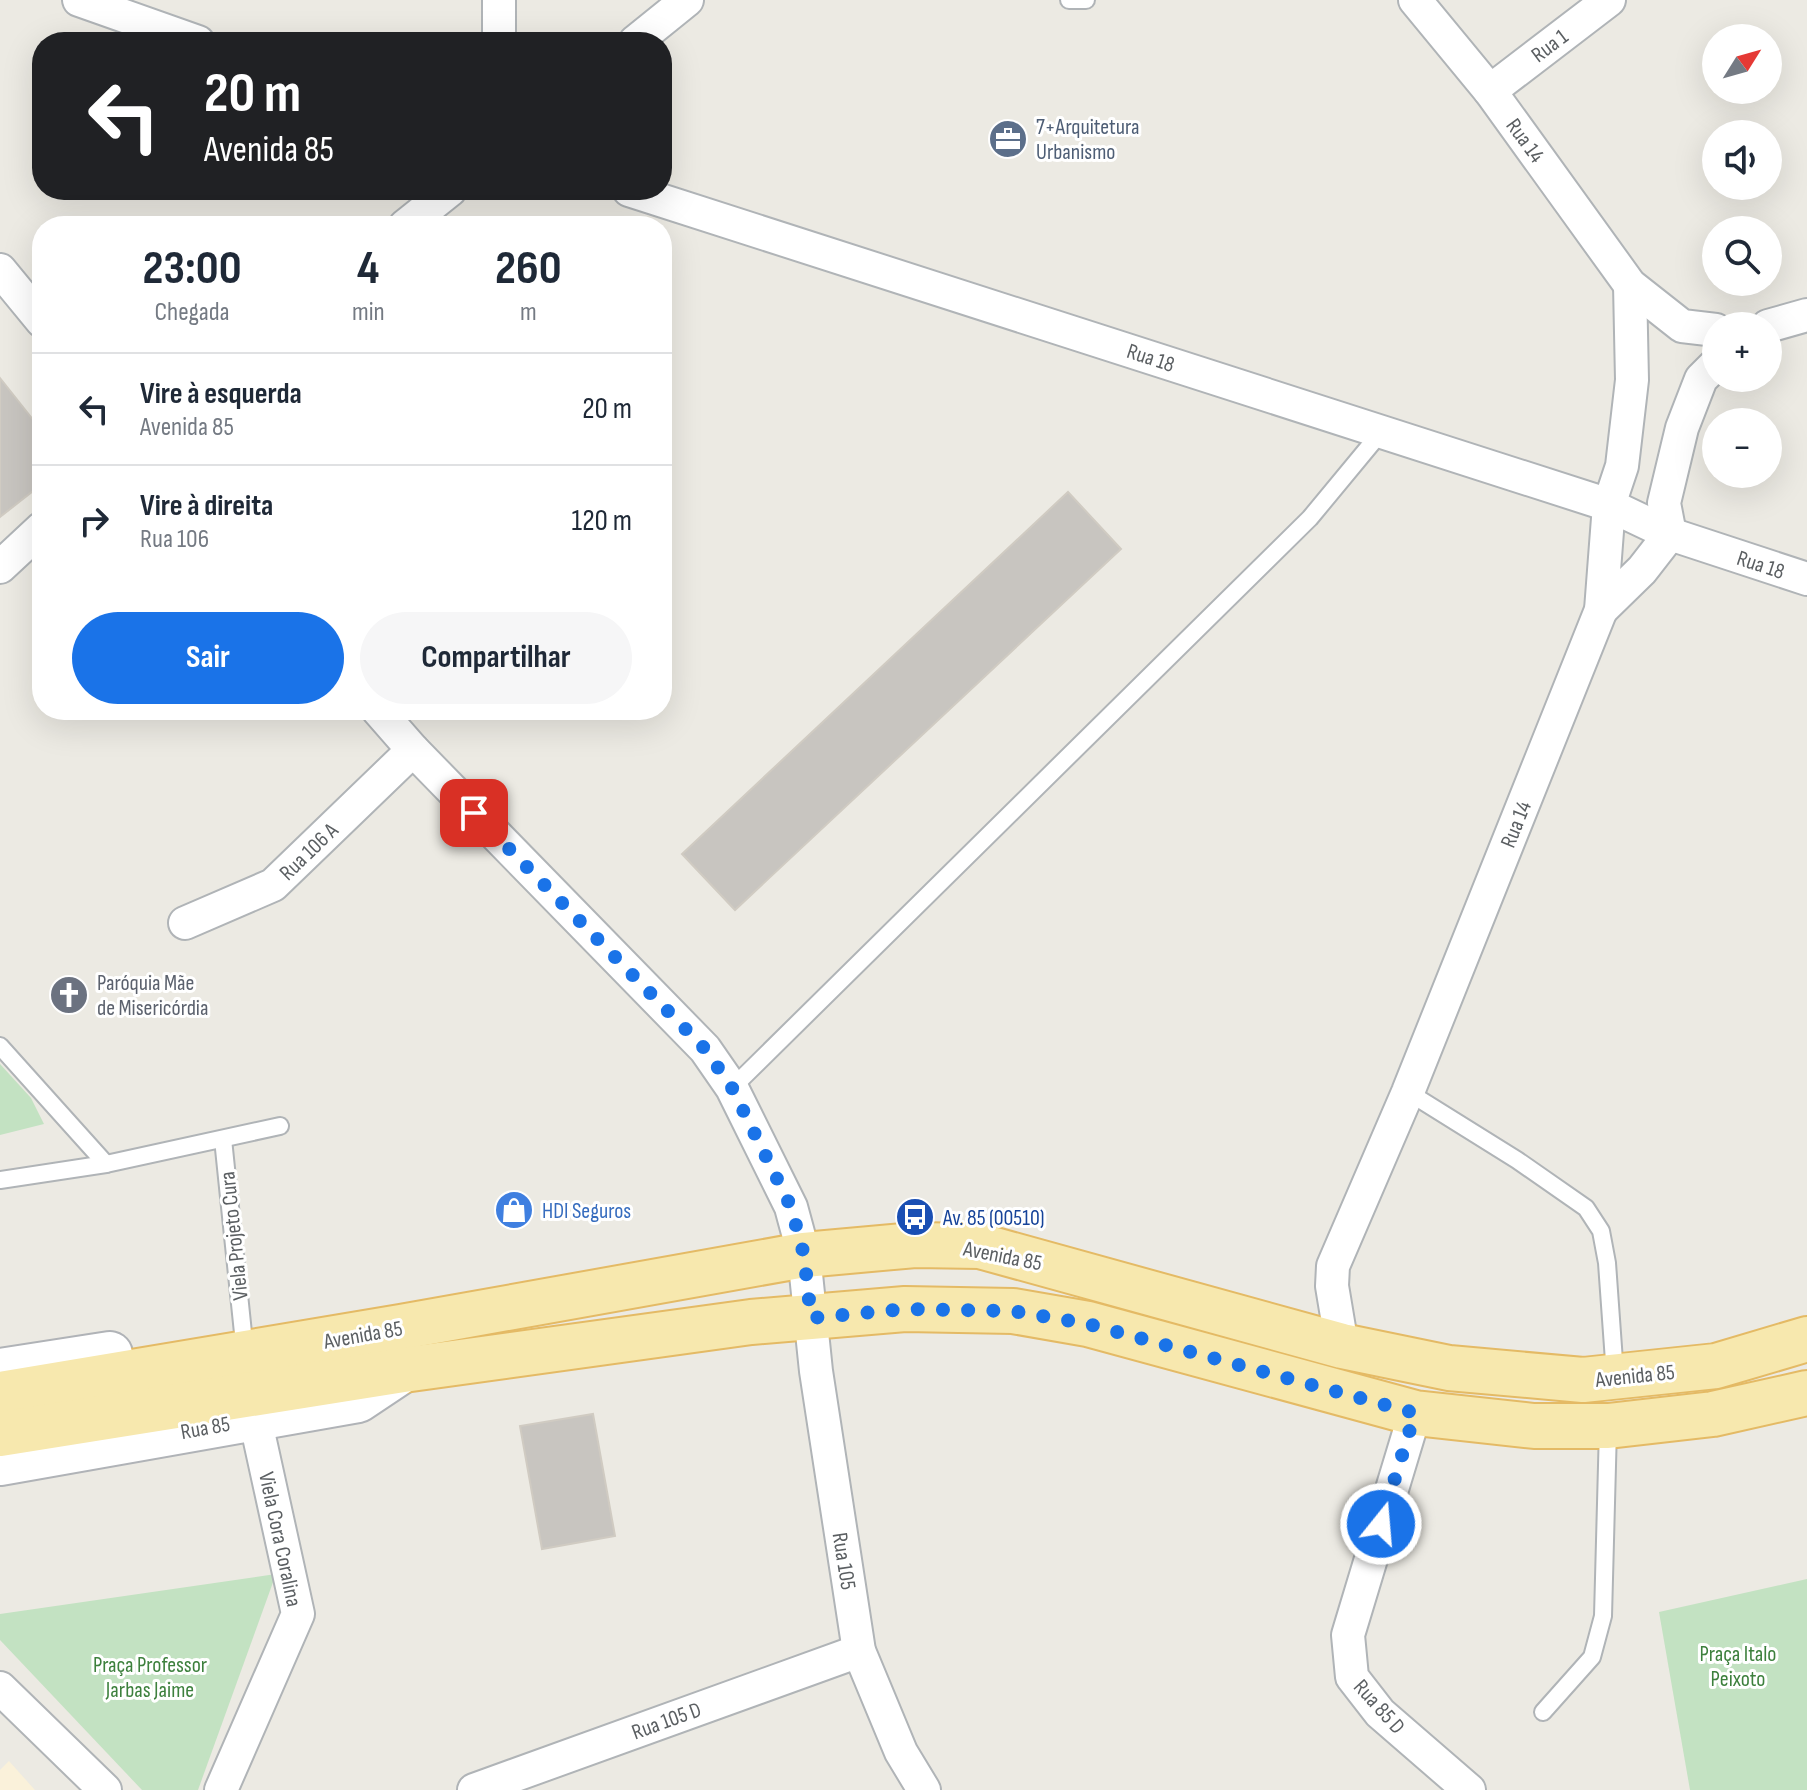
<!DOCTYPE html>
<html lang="pt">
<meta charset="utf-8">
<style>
body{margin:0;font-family:"Sofia Sans Condensed",sans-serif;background:#f6f6f7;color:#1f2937;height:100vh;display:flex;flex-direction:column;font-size:30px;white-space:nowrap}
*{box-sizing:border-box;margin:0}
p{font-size:26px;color:#747a83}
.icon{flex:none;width:44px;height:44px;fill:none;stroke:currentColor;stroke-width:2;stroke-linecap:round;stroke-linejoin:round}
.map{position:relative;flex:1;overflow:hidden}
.side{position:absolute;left:32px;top:216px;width:640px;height:504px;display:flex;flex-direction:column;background:#fff;border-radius:32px;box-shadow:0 8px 32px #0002}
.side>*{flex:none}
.banner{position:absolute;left:32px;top:32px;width:640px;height:168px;border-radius:32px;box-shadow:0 8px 32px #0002;background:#202124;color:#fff;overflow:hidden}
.needle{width:52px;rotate:53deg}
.fabs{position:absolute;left:1702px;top:24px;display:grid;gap:16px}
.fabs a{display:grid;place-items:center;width:80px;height:80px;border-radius:50%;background:#fff;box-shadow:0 8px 32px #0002;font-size:40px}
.pin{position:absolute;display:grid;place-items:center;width:68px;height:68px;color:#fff;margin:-34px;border-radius:16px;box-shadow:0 4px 12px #0006}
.me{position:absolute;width:88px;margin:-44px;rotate:17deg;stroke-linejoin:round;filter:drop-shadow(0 0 6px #0008)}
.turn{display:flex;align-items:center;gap:28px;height:168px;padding:0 40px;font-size:36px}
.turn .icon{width:104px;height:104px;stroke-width:2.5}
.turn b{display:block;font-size:56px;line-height:68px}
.eta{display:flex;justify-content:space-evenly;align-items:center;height:136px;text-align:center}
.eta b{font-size:48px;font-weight:700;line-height:56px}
.cta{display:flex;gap:16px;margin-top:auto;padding:16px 40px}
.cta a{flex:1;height:92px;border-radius:48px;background:#1a73e8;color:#fff;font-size:32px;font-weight:700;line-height:92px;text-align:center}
.cta a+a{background:#f6f6f7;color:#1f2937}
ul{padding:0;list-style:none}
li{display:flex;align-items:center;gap:24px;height:112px;padding:0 40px;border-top:2px solid #e0e1e3}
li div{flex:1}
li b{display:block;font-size:30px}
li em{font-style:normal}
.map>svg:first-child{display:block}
.commercial{fill:#faf1da}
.green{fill:#c3e2c2}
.building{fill:#c8c5c0;stroke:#d0cbc2;stroke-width:2}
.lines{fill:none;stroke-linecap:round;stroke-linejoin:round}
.service-casing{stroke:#b0b4b7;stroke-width:20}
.minor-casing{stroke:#b0b4b7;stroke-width:36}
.secondary-casing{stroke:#b0b3b7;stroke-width:48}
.primary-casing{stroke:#e4ba65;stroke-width:48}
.service{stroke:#fff;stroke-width:16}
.minor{stroke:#fff;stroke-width:32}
.secondary{stroke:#fff;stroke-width:44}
.primary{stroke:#f7e8ae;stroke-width:44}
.route{stroke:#1a73e8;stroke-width:14;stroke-dasharray:0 25.2}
.labels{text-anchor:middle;stroke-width:6;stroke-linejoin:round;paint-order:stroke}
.street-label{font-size:22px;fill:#5b5f62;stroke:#fff}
.service-label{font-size:22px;fill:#4e5e75;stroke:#fff;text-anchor:start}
.worship-label{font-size:22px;fill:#5b616d;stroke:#fff;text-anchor:start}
.shop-label{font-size:22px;fill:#366cbe;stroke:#fff;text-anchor:start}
.transit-label{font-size:22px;fill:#164399;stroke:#fff;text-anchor:start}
.park-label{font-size:22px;fill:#3d803d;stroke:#fff}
</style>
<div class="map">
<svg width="1807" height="1790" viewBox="0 0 1807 1790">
<rect width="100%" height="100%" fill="#eceae3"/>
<path class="commercial" d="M9,1761L35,1790H0V1770Z"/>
<g class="green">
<path d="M0,1064L31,1098L44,1124L0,1135Z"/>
<path d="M276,1574L198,1790H142L0,1640V1614Z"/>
<path d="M1807,1579V1790H1690L1659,1612Z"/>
</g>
<g class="building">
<path d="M0,378L42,431V484L0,517Z"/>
<path d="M1068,492L1121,549L735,910L682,854Z"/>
<path d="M593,1414L615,1536L542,1549L520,1426Z"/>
</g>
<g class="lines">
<defs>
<g id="service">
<path d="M1069,0H1086"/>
<path d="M0,1046L106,1164"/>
<path d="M732,1088L1310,518L1382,431"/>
<path d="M1408,1092L1517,1160L1586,1208L1601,1231L1607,1263L1615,1375"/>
<path d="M223,1139L243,1333"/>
<path d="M0,1180L106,1164L280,1126"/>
<path d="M1543,1712L1592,1657L1603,1616L1608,1428"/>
</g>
<g id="minor">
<path d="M79,0L198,42"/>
<path d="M499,0V42"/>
<path d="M1415,0L1490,91L1630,285L1682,326L1716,330"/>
<path d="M635,42L687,0"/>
<path d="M1490,91L1609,0"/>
<path d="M629,190L1609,505L1670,534L1807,579"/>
<path d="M405,226L450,190"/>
<path d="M0,270L42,321"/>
<path d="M1768,326L1807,315"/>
<path d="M1670,534L1664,503L1682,428L1701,379L1716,364"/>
<path d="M0,567L42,528"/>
<path d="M1601,610L1642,570L1670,534"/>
<path d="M378,710L413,750L705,1049L732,1088L791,1207L804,1255L816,1371L859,1651L901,1752L924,1790"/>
<path d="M185,923L273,885L413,750"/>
<path d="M1342,1346L1332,1286L1333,1266L1408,1092L1601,610L1609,505L1622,466L1632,380L1630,285"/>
<path d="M1415,1413L1348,1635L1352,1677L1380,1713L1469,1790"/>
<path d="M0,1688L105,1790"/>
<path d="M221,1790L298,1614L255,1418"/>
<path d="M474,1790L859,1651"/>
</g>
<g id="secondary">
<path d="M0,1371L110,1354"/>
<path d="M0,1463L358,1400L403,1370"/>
</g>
<g id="primary">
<path d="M0,1394L401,1327L804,1255L915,1245L980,1246L1342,1346L1449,1368L1583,1380L1716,1366L1807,1339"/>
<path d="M0,1434L403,1370L751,1322L905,1309L1013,1311L1088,1324L1415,1413L1534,1426H1608L1713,1414L1807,1393"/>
</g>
</defs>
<use href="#service" class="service-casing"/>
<use href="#minor" class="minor-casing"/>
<use href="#secondary" class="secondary-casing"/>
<use href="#primary" class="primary-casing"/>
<use href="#service" class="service"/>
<use href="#minor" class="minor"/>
<use href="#secondary" class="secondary"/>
<use href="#primary" class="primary"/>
</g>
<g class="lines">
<path class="route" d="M474,813L705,1049L732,1088L791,1207L804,1255L811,1318L905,1309L1013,1311L1088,1324L1415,1413L1381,1524"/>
</g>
<defs>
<symbol id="office-disc" viewBox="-11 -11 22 22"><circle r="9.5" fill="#5c6f8a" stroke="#fff"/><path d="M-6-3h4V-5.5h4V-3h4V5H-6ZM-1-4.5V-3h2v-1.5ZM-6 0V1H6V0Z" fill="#fff"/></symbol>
<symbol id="church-disc" viewBox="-11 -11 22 22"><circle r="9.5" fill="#6b7280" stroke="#fff"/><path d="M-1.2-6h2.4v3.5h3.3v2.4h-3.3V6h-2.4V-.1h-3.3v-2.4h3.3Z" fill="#fff"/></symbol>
<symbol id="shop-disc" viewBox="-11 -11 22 22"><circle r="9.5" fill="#3f7fe0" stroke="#fff"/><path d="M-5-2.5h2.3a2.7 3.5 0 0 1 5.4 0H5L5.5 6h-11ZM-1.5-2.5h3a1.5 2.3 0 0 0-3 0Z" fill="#fff"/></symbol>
<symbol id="bus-disc" viewBox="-11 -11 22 22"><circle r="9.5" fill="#1a4fb4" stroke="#fff"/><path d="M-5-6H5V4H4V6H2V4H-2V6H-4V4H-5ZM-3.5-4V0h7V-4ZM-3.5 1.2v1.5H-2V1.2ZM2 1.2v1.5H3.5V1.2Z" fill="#fff"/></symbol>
</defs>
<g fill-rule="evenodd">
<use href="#office-disc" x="986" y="117" width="44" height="44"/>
<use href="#church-disc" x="47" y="973" width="44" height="44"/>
<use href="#shop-disc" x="492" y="1188" width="44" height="44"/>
<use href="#bus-disc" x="893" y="1195" width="44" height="44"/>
</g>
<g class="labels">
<g class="street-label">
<text transform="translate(1549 45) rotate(-37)" y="8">Rua 1</text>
<text transform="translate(1526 140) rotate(54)" y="8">Rua 14</text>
<text transform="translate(1151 357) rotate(18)" y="8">Rua 18</text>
<text transform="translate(1761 564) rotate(18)" y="8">Rua 18</text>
<text transform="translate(1515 824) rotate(-68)" y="8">Rua 14</text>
<text transform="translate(308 851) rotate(-44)" y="8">Rua 106 A</text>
<text transform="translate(233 1236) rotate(-96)" y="8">Viela Projeto Cura</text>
<text transform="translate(1003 1255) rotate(11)" y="8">Avenida 85</text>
<text transform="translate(363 1334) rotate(-10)" y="8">Avenida 85</text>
<text transform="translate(1635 1375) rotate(-6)" y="8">Avenida 85</text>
<text transform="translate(205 1427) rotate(-10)" y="8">Rua 85</text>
<text transform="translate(281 1539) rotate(78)" y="8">Viela Cora Coralina</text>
<text transform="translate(845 1561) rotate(81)" y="8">Rua 105</text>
<text transform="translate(1380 1706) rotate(48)" y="8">Rua 85 D</text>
<text transform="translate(666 1720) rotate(-20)" y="8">Rua 105 D</text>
</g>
<g class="service-label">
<text x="1036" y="134">7+Arquitetura<tspan x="1036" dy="25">Urbanismo</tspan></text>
</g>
<g class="worship-label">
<text x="97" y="990">Paróquia Mãe<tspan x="97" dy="25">de Misericórdia</tspan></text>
</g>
<g class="shop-label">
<text x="542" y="1218">HDI Seguros</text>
</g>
<g class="transit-label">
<text x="943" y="1225">Av. 85 (00510)</text>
</g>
<g class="park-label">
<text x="1738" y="1661">Praça Italo<tspan x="1738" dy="25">Peixoto</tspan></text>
<text x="150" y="1672">Praça Professor<tspan x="150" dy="25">Jarbas Jaime</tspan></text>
</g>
</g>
</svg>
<div class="fabs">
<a><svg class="needle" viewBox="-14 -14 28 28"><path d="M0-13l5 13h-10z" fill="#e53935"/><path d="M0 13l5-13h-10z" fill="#747a83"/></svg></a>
<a><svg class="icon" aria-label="sound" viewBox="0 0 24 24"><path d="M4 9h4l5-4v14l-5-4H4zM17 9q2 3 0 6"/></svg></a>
<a><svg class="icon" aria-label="search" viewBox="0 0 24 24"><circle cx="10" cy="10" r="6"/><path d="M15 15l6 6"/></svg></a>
<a>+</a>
<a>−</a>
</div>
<div class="pin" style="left:474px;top:813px;background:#d93025"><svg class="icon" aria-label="arrive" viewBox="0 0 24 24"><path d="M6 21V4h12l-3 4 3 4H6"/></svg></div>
<svg class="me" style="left:1381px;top:1524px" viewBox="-20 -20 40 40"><circle r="17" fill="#1a73e8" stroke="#fff" stroke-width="3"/><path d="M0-11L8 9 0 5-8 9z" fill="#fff"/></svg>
<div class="banner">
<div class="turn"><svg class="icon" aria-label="left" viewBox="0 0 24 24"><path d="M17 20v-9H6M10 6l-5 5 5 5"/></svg><div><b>20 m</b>Avenida 85</div></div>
</div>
<section class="side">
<div class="eta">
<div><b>23:00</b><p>Chegada</p></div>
<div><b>4</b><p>min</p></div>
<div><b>260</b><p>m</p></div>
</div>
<ul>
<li><svg class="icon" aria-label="left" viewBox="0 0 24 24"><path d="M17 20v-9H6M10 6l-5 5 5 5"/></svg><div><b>Vire à esquerda</b><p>Avenida 85</p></div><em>20 m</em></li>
<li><svg class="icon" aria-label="right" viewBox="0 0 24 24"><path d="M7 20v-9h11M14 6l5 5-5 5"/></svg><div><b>Vire à direita</b><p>Rua 106</p></div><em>120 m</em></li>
</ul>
<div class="cta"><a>Sair</a><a>Compartilhar</a></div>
</section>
</div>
